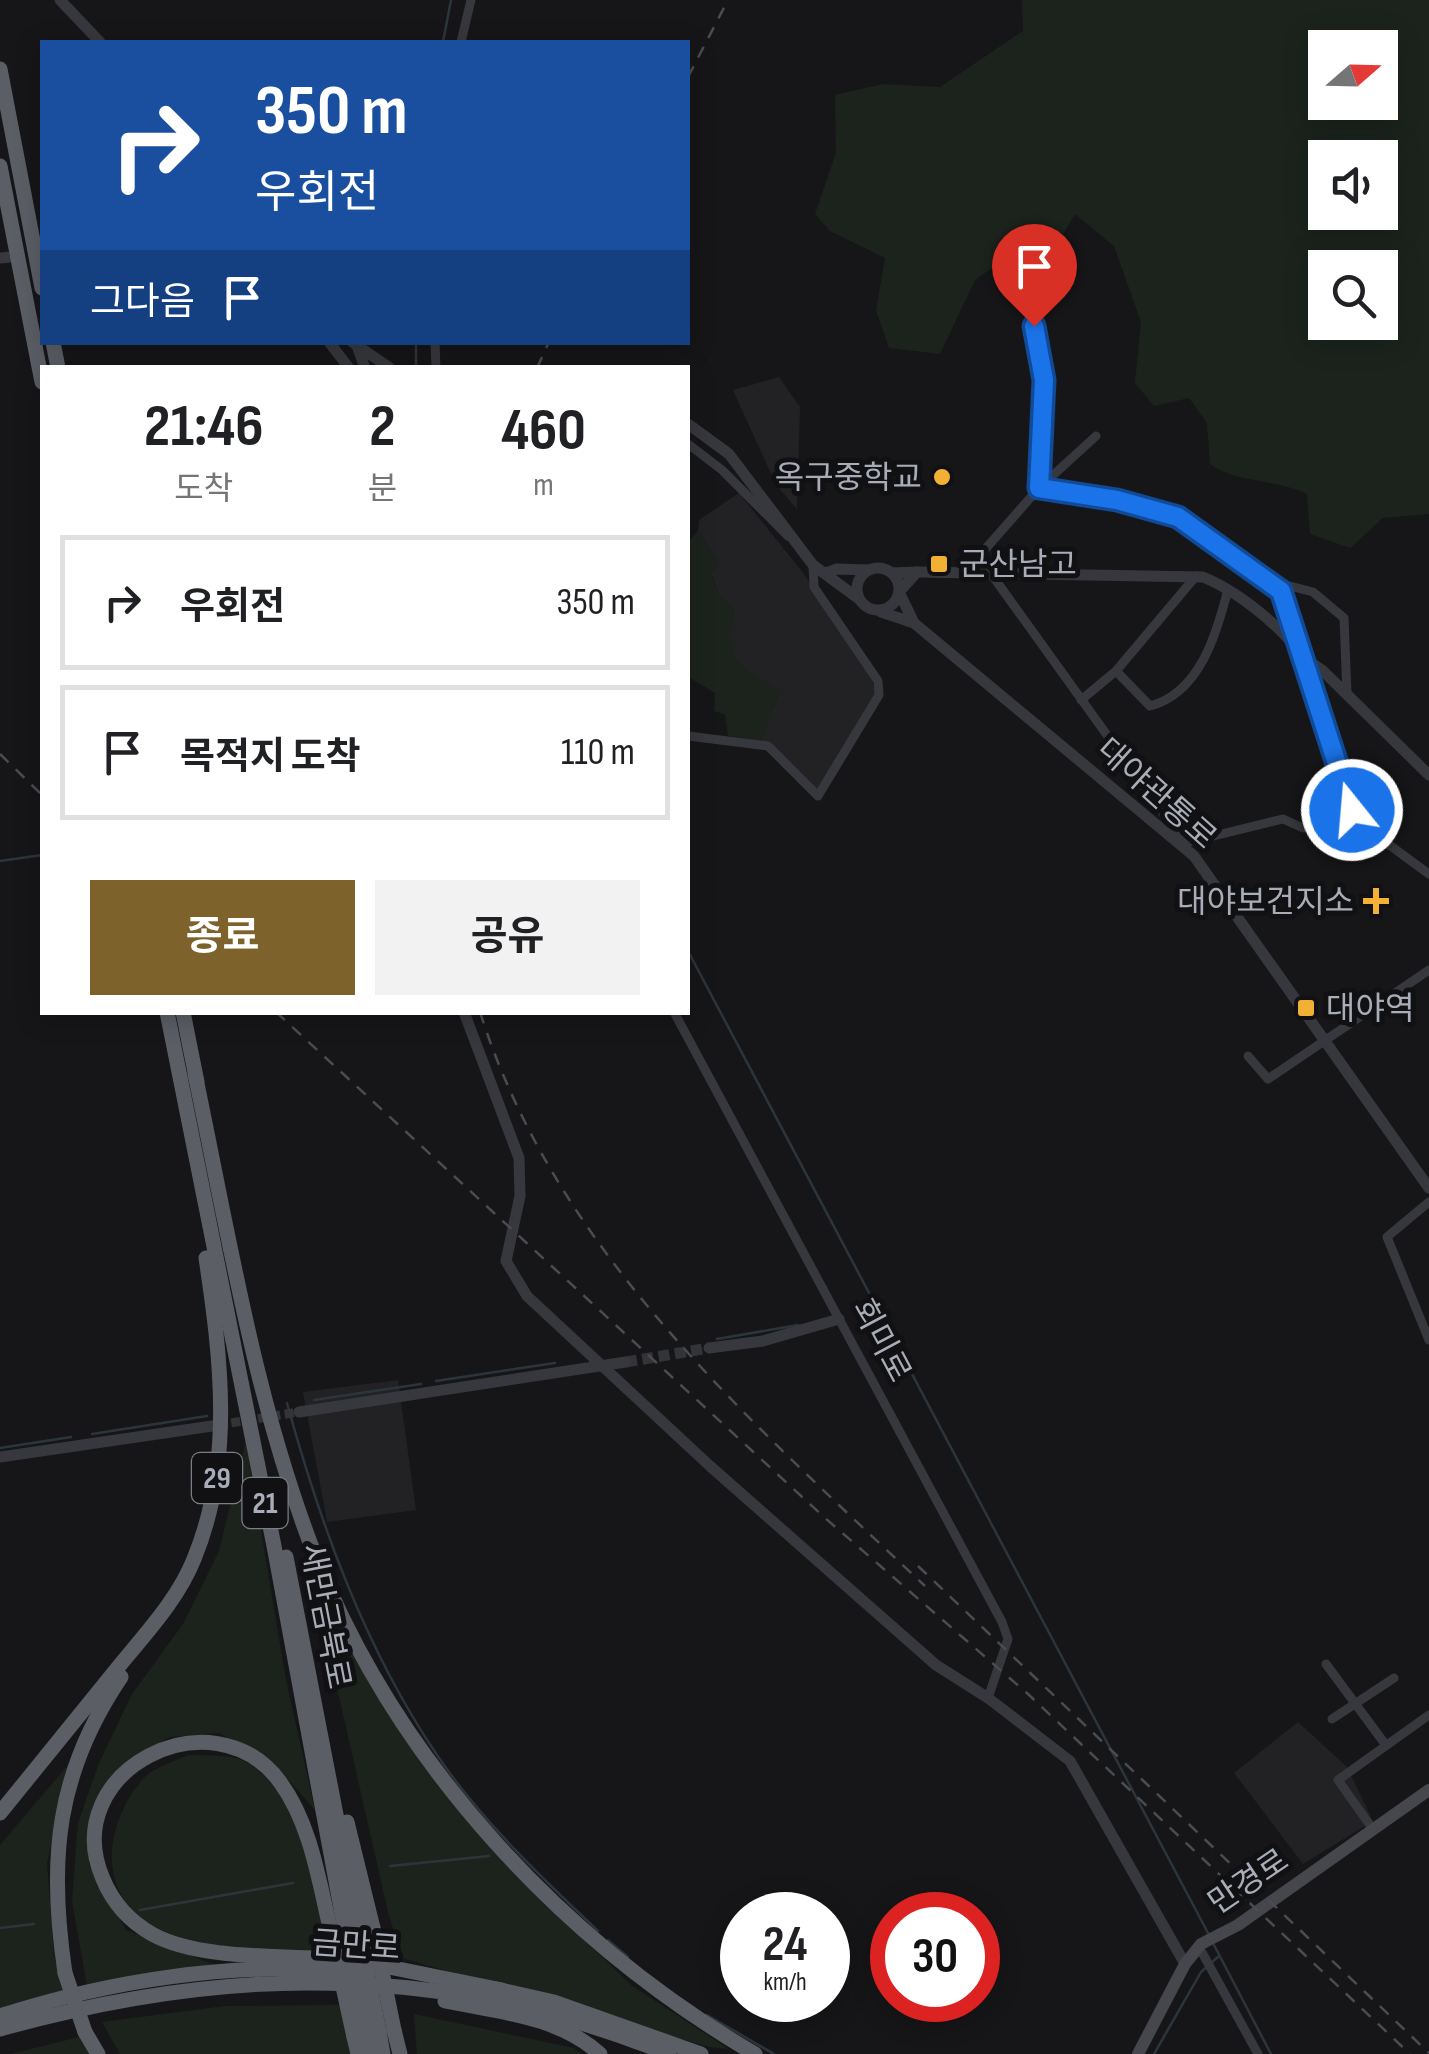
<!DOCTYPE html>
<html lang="ko">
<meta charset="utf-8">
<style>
body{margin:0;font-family:"Sofia Sans Condensed","Noto Sans KR",sans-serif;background:#f2f2f2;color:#202124;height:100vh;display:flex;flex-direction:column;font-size:38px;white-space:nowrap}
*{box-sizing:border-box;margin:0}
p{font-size:32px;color:#757577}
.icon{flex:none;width:55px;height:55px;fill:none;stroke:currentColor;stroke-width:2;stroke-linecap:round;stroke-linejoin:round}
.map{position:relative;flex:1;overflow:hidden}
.details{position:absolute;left:40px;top:365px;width:650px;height:650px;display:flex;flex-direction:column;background:#fff;border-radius:0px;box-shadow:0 5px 25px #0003}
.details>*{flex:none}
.hud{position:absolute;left:40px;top:40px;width:650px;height:305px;border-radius:0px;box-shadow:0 5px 25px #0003;background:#1a4fa0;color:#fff;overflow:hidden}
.needle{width:65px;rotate:70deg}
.controls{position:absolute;left:1308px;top:30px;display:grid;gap:20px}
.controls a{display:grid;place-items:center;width:90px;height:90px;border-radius:0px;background:#fff;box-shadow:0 5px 25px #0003;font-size:50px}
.speed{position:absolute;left:720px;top:1892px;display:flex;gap:20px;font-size:50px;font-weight:700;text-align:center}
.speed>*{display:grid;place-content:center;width:130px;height:130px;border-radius:50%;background:#fff;box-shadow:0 5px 25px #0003;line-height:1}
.speed small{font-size:25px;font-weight:400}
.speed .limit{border:15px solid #d22;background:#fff;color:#111}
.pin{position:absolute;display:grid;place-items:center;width:85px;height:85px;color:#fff;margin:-102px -42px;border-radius:50% 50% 50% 0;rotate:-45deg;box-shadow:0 0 10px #0007}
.pin .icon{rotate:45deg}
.me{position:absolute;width:110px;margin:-55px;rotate:343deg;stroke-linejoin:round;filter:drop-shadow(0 0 8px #0008)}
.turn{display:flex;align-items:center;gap:35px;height:210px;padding:0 50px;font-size:45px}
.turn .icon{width:130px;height:130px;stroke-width:2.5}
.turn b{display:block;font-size:70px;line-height:85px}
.then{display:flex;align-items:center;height:95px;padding:0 50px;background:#0003;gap:20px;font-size:38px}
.eta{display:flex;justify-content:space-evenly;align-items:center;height:170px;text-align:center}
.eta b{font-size:60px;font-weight:700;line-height:70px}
.action{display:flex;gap:20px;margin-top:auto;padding:20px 50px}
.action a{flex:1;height:115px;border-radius:0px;background:#7e622b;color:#fff;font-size:40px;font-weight:700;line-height:115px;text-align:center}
.action a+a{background:#f2f2f2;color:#202124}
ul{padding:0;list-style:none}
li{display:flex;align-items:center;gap:30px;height:135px;margin:0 20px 15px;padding:0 30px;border:5px solid #e0e0e0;border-radius:0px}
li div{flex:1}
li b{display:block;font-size:38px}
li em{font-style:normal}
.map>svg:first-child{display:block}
.built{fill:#222225}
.green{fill:#1c231d;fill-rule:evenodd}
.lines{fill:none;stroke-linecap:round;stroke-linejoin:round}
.stream{stroke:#2c353c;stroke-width:2.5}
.minor-tunnel{stroke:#333438;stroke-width:9;stroke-dasharray:9 4.5;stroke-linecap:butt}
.tertiary-tunnel{stroke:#333438;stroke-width:11;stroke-dasharray:11 5.5;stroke-linecap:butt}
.minor{stroke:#37383d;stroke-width:9}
.tertiary{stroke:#37383d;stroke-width:11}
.secondary{stroke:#45474d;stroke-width:12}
.trunk{stroke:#5b5e65;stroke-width:15}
.rail{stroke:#4a4c52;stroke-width:2.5;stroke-dasharray:12 10;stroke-linecap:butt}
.tertiary-bridge{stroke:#37383d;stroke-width:11}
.trunk-bridge{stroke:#5b5e65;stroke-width:15}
.route-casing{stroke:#114b97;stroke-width:25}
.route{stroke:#1a73e8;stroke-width:18}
.poi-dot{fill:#f2b134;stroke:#111113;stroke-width:4}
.labels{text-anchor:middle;stroke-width:10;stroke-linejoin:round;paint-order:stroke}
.shield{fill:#111113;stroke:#7b7e86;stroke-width:2.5}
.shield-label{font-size:30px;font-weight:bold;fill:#a8adb8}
.poi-label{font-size:32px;fill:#a8adb8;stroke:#111113;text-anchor:end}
.street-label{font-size:32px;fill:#a8adb8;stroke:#111113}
</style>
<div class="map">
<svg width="1429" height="2054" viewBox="0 0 1429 2054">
<rect width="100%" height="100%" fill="#161618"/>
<g class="built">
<path d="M779,377L800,407L797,509L776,485L733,390Z"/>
<path d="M739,493L804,574L872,680L876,694L818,796L760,741L780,692L737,664L728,645L734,610L719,596L711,573L718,563L698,531L699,520Z"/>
<path d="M398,1380L416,1510L327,1522L303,1392Z"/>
<path d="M1298,1722L1347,1767L1373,1821L1303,1864L1234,1773Z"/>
</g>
<g class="green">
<path d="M1022,0H1429V514L1383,518L1350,548L1310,534L1307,494C1273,478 1235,483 1210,464L1207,423L1189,398L1154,406L1135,383L1141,322L1114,246L1075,214L1060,240L1001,262L975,280L940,354L889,348L876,310L885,258L830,231L815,214L836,153L835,95L883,84L940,87L1023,31ZM1325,48H1380V102H1325ZM1325,158H1380V212H1325ZM1325,268H1380V322H1325Z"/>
<path d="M698,531L718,563L711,574L719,596L734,609C725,665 738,662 780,692L760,741L728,736L725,714L714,711L715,693L688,677V542Z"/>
<path d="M246,1441L286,1680L315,1810L271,1760L219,1733L170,1737L132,1757L103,1786L90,1816L89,1862L126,1930L220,1967L87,1986L72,1901L78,1823L99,1763L132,1694L183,1624L219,1551Z"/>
<path d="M303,1538L380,1699L492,1850L631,1985L729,2049L709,2047L402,1958L388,1912Z"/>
<path d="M189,1755C204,1756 231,1754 244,1761C302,1791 315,1894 328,1952C279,1951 195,1950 153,1926C95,1893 105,1824 142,1780C152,1768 175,1761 189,1755Z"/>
<path d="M69,1764L47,1863L54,1956L65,1991L0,2013V1845Z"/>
<path d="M341,2005L351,2054H120L102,2022L225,2006Z"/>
<path d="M414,2014L574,2048L582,2054H417Z"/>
<path d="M79,2037L90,2054H10Z"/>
</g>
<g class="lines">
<g class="stream">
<path d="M443,42L451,0"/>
<path d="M416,342V368"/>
<path d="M0,861L42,855"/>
<path d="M688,951L1208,1933"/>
<path d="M717,1339L798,1325"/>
<path d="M436,1381L555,1363"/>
<path d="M314,1400L421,1384"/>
<path d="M287,1403C321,1527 366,1651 439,1758C483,1822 542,1878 598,1931"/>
<path d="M92,1434L207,1416"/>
<path d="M0,1448L71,1437"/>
<path d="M390,1866L489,1856"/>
<path d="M140,1910L293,1883"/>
<path d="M0,1928L34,1924"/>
<path d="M608,1940L628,1957"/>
<path d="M1214,1945L1271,2054"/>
<path d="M707,2015L774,2054"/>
<path d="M1154,2054L1201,1972L1219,1956"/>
</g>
<path class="minor-tunnel" d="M218,1425L299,1412"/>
<path class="tertiary-tunnel" d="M626,1362L709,1348"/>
<g class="minor">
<path d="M461,42L471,0"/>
<path d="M1069,283L1035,302L1034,326L1044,381L1039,488L1117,501L1178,517L1281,591L1352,810L1365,827L1429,874"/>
<path d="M435,342L436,368"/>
<path d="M688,444L722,470L788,536"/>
<path d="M965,572L1039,488L1096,436"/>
<path d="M992,575L1186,845"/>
<path d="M1281,591L1290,586L1313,592L1344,618L1347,694"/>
<path d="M1116,671L1150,706C1200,693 1217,633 1228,589"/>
<path d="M1081,700L1116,671L1196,576"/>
<path d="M688,736L768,746L818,796L879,695L878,681L814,587L813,565"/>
<path d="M1185,843L1283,819L1303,828L1355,815"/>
<path d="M674,1012L1002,1622L1008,1639L988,1698"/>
<path d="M1248,1056L1268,1079L1429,970"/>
<path d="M1429,1202L1387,1237L1429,1340"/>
<path d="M1326,1664L1385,1744"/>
<path d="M1332,1719L1394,1678"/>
<path d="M1372,1828L1338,1780L1429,1715"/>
<path d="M1199,1947L1258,2054"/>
</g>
<g class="tertiary">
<path d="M60,0L100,42"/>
<path d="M0,258L11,257"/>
<path d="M329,342L349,368"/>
<path d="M356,343L365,368"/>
<path d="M688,424L729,454L813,565L859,599"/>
<circle cx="878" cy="589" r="21"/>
<path d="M917,572L1203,577C1232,589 1259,610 1282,632C1296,646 1304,660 1322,670L1429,775"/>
<path d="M826,573L837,569L869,570"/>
<path d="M881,612L914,623L899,592L917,572L892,573"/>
<path d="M914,623L1194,856L1429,1188"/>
<path d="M464,1012L519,1158L520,1196L506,1261L527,1296L711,1467L936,1665L988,1698L1070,1761L1185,1964"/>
<path d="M709,1348L763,1341L839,1319"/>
<path d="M299,1412L626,1362"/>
<path d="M0,1457L212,1426"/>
</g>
<path class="secondary" d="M1138,2054L1185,1964L1201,1944L1238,1925L1429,1790"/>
<g class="trunk">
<path d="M0,69L42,288"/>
<path d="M0,166L42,382"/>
<path d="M53,342L58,368"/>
<path d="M167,1012L274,1546L345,1930"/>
<path d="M183,1012L197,1082"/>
<path d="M195,1074C229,1236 255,1403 316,1558C399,1766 564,1942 755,2054"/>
<path d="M286,1557L358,1928"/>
<path d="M0,1813C40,1764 80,1714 120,1665C147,1632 178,1599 194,1559C234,1462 221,1359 206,1258"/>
<path d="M347,1822L373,1928"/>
<path d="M331,1932C319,1882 311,1824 280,1782C213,1691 56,1771 103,1879C113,1903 129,1921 152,1934C200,1961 291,1955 346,1960"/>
<path d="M369,1963L502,1990"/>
<path d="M65,1973C48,1860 56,1773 121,1677"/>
<path d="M374,1985C477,1991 574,2016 669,2054"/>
<path d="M496,1989L554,2002L701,2054"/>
<path d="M445,2001C499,2012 558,2016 600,2054"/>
<path d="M0,2016C111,1980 232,1962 349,1971"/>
<path d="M0,2029C115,1997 231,1978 351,1984"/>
<path d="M394,2030L400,2054"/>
<path d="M379,2031L383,2054"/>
<path d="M85,2032L98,2054"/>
<path d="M366,2033L370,2054"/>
<path d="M354,2037L358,2054"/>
</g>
<g class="rail">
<path d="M688,77L728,0"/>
<path d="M537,368L549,342"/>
<path d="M0,754L42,795"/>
<path d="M276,1012L825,1518L1028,1694L1410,2054"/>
<path d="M480,1012C556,1252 748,1419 925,1586"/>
<path d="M918,1566L1429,2053"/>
</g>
<path class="tertiary-bridge" d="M352,342L390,368"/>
<g class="trunk-bridge">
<path d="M358,1928L379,2031"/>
<path d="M373,1928L394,2030"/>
<path d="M345,1930L366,2033"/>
<path d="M331,1932L354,2037"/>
<path d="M65,1973L85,2032"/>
</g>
</g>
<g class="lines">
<defs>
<path id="route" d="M1034,326L1044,380L1039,488L1117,500L1178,517L1281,591L1352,810"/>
</defs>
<use href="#route" class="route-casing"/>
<use href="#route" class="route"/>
</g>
<g class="poi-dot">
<circle cx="942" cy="477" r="10"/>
<rect x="929" y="554" width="20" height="20" rx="5"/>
<path d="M1371 886h10v10h10v10h-10v10h-10v-10h-10v-10h10z"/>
<rect x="1296" y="998" width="20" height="20" rx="5"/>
</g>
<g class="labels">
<g class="shield">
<rect x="192" y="1453" width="50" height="50" rx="8"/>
<rect x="242.5" y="1478" width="45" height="50" rx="8"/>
</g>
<g class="shield-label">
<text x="217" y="1488">29</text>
<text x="265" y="1513">21</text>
</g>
<g class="poi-label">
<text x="922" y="488">옥구중학교</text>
<text x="959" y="575" text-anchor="start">군산남고</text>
<text x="1354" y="912">대야보건지소</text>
<text x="1326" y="1019" text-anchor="start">대야역</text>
</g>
<g class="street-label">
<text transform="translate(1157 793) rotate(42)" y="11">대야관통로</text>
<text transform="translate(882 1340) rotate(62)" y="11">회미로</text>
<text transform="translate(326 1616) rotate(79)" y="11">새만금북로</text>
<text transform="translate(1248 1881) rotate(-34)" y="11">만경로</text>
<text transform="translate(356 1945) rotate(4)" y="11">금만로</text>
</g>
</g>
</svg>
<div class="controls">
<a><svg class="needle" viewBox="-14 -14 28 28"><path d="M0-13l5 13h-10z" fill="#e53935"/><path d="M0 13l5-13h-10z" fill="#757577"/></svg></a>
<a><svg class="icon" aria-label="sound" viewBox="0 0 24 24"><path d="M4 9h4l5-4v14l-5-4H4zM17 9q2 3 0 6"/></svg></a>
<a><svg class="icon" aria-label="search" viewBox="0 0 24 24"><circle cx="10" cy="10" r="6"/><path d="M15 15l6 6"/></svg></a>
</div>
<div class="speed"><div>24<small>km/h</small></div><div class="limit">30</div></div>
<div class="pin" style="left:1034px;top:326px;background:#d93025"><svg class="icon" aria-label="arrive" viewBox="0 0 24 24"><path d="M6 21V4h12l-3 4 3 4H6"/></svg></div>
<svg class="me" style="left:1352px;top:810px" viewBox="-20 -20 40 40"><circle r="17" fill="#1a73e8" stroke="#fff" stroke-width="3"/><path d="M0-11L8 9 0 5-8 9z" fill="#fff"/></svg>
<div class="hud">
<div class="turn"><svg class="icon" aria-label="right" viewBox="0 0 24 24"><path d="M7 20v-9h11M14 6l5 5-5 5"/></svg><div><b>350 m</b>우회전</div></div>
<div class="then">그다음<svg class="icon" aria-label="arrive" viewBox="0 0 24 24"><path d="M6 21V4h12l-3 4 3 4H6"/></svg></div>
</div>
<section class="details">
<div class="eta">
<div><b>21:46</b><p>도착</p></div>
<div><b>2</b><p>분</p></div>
<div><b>460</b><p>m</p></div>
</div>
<ul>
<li><svg class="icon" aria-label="right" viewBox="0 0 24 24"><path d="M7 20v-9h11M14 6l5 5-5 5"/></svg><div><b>우회전</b></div><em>350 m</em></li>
<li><svg class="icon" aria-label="arrive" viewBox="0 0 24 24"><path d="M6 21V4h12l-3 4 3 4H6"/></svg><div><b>목적지 도착</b></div><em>110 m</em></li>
</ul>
<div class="action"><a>종료</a><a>공유</a></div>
</section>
</div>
